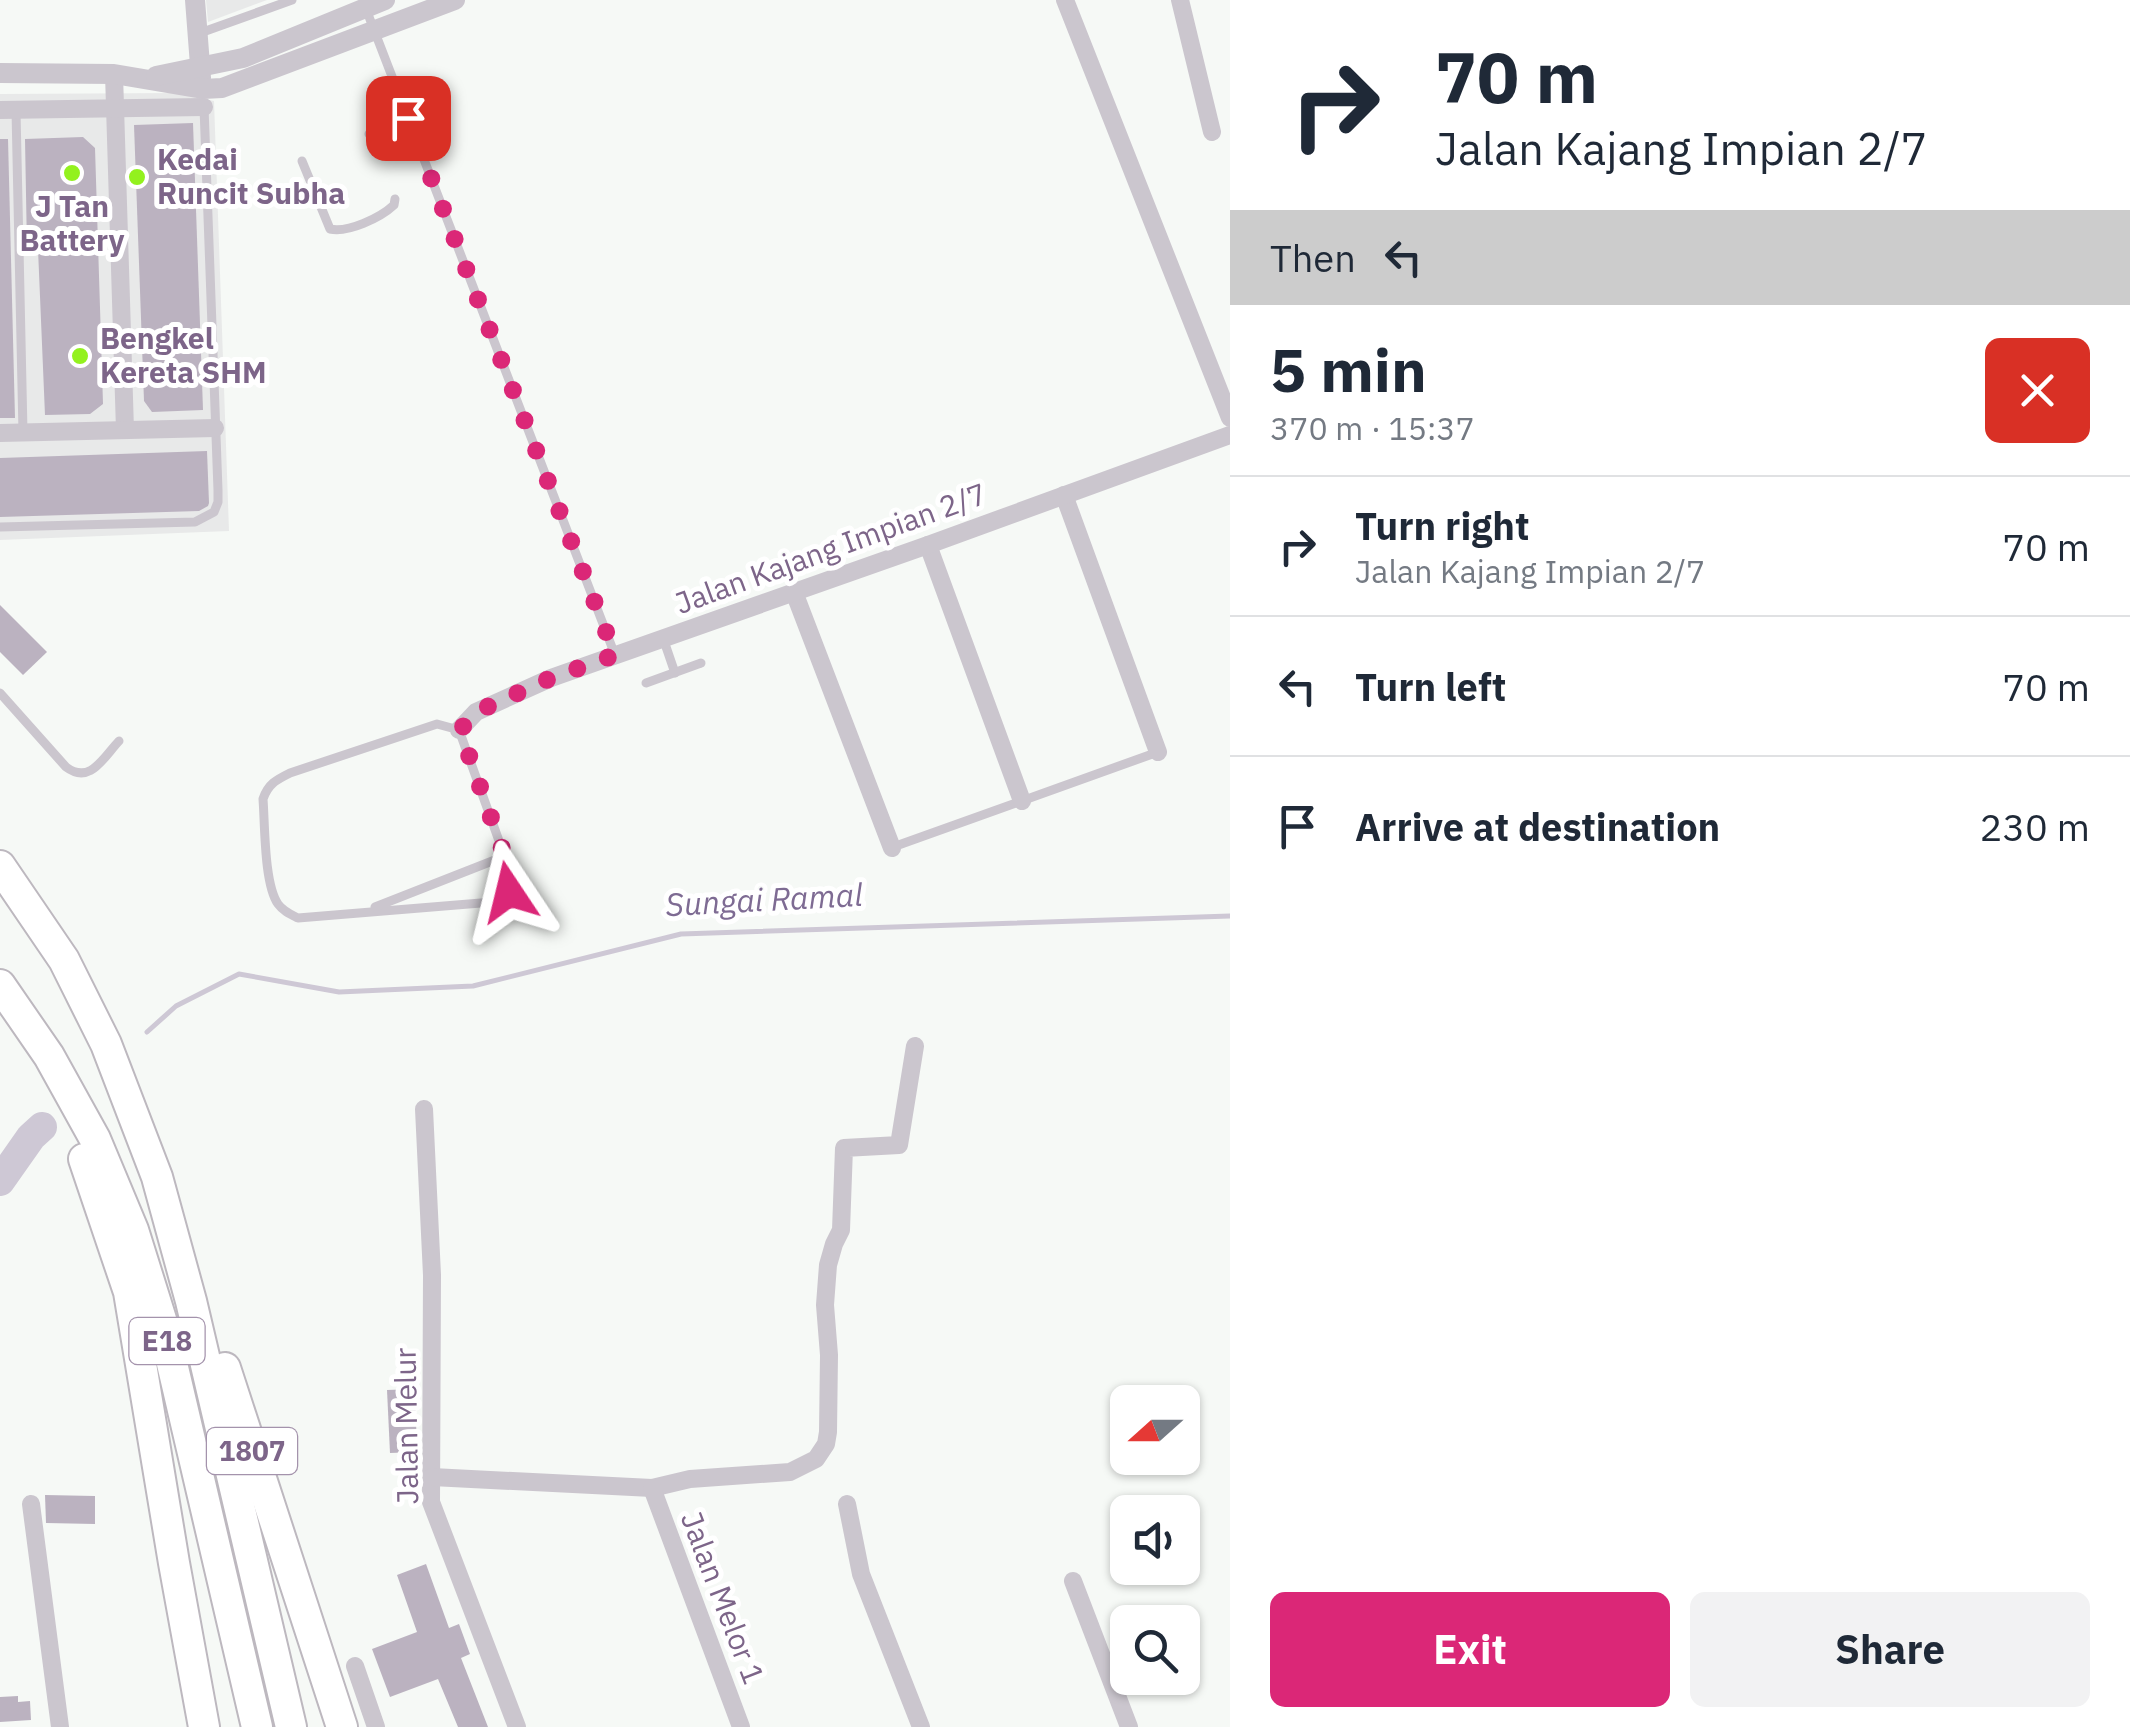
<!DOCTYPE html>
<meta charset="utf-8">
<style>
body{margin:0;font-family:"IBM Plex Sans",sans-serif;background:#f2f2f3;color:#1f2937;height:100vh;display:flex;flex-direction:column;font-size:38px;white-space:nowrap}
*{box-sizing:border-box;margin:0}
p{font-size:32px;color:#747a83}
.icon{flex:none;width:55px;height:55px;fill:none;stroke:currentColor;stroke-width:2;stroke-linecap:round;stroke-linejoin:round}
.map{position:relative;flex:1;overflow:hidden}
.drawer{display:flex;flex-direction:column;background:#fff;width:900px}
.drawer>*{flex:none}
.top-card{background:#fff;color:#1f2937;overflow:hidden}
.needle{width:65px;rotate:249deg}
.buttons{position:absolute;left:1110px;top:1385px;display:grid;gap:20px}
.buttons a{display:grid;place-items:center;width:90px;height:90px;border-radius:15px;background:#fff;box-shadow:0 2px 8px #0004;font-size:50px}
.pin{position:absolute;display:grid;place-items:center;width:85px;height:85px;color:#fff;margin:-42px;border-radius:20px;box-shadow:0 5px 15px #0006}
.me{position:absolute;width:110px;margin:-55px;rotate:350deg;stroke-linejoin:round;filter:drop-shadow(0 0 8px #0008)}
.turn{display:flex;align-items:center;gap:35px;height:210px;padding:0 40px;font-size:45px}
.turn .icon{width:130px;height:130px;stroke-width:2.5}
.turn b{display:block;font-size:70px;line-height:85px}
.then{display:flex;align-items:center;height:95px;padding:0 40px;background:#0003;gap:20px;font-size:38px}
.round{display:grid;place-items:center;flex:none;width:105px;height:105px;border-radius:15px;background:#f2f2f3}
.summary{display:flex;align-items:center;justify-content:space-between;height:170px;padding:0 40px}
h1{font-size:60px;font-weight:800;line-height:75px}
.button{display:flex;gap:20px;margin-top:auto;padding:20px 40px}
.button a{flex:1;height:115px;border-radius:15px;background:#db2777;color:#fff;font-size:40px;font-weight:800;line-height:115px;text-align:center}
.button a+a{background:#f2f2f3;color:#1f2937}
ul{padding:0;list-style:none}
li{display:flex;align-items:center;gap:30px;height:140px;padding:0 40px;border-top:2px solid #e0e1e3}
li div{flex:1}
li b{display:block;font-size:38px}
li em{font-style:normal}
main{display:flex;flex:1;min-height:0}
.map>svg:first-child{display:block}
.built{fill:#e8e9e9}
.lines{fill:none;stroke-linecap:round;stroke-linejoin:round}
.stream{stroke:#cec8d5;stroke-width:5}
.river{stroke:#cec8d5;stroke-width:30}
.building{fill:#bbb2c0}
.motorway-casing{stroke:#bdb8bf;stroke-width:34}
.service{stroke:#cbc6ce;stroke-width:9}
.minor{stroke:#cbc6ce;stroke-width:18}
.tertiary{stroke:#cbc6ce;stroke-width:20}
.motorway{stroke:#fff;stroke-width:30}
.route{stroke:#db2777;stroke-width:18;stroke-dasharray:0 32.4}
.poi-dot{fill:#93f11e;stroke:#fff;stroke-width:4}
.labels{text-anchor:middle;stroke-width:10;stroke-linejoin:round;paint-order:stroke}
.shield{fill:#fff;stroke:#a493ac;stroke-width:2.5}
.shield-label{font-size:28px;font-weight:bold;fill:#7d6589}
.poi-label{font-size:30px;font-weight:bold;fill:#7d6589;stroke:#fff;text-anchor:start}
.street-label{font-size:30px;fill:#7d6589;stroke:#fff}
.water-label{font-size:32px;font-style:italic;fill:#7e6b93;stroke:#fff}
</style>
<main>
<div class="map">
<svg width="1230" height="1727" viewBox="0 0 1230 1727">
<rect width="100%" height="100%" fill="#f6f9f6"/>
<g class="built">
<path d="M206,0H267L208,22Z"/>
<path d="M176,93L214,101L229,531L0,540V94Z"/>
</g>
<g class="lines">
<path class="stream" d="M147,1032L176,1006L239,974L339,992L473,986L681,934L1230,916"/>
<path class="river" d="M0,1181L31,1137L42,1127"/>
</g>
<g class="building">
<path d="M193,123L203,410L152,412L144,401L134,125Z"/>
<path d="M83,137L95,148L103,404L90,414L45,415L38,249H27L25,139Z"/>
<path d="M0,139H8L15,418H0Z"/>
<path d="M207,451L209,503L208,506L199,511L0,517V458Z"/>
<path d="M0,605L47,652L23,675L0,652Z"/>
<path d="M415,1389L417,1452L390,1453L387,1390Z"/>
<path d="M45,1495L95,1496V1524L46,1523Z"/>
<path d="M426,1564L449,1628L459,1624L470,1654L461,1658L488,1727H458L438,1679L390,1697L372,1649L417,1632L397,1575Z"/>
<path d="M18,1696V1702L30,1701L31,1720L0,1722V1697Z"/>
</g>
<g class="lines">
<defs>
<g id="motorway">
<path d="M0,866L64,960L106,1044L157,1177L191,1301L291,1727"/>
<path d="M0,985L49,1056L95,1139L133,1230L164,1329L257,1727"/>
<path d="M84,1159L129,1292L174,1563L204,1727"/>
<path d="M225,1368L342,1727"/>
</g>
</defs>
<use href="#motorway" class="motorway-casing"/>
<g class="service">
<path d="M366,9L615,655"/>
<path d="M200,33L292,0"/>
<path d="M16,111L23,432"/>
<path d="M369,134L408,118"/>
<path d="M302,161L330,229C348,233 380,218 394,205L395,199"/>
<path d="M0,527L195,522L214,512L218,502V490L204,107"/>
<path d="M663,638L675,673"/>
<path d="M646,683L701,663"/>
<path d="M0,693L66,767C90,785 103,758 119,741"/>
<path d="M437,724L459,730L511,874L509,892L493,902L298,918C290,914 283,911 278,904C264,884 265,825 263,799C268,784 276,780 290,773Z"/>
<path d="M893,847L1158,752"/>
<path d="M375,907L505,856"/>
</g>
<g class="minor">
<path d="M1065,0L1230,418"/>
<path d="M1180,0L1212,132"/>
<path d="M114,74L125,430"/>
<path d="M0,110L204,107"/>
<path d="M0,433L215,428"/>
<path d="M1064,495L1158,752"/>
<path d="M928,545L1022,801"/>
<path d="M794,592L892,848"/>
<path d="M459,730L476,712L551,678L928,545L1230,435"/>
<path d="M424,1109L432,1275L431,1502L517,1727"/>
<path d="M432,1477L652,1488L690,1479L790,1472L816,1459L826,1444L828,1432L829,1355L825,1305L828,1265L834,1244L841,1230L844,1148L899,1145L915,1046"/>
<path d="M652,1488L741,1727"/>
<path d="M31,1504L60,1727"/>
<path d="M847,1504L861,1574L921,1727"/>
<path d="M1073,1581L1129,1727"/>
<path d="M355,1666L376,1727"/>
</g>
<g class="tertiary">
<path d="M195,0L201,78"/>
<path d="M0,73L114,74L203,89L222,88L455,0"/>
<path d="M156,76L243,58L385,0"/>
</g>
<use href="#motorway" class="motorway"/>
</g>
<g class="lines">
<path class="route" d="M408,118L615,655L551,678L476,712L460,730L511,874L509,892"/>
</g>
<g class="poi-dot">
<circle cx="72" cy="173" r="10"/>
<circle cx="137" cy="177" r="10"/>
<circle cx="80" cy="356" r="10"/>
</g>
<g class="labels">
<g class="shield">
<rect x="129.5" y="1318" width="75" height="46" rx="8"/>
<rect x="207" y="1428" width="90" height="46" rx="8"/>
</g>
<g class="shield-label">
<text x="167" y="1351">E18</text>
<text x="252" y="1461">1807</text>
</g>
<g class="poi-label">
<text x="157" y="170">Kedai<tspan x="157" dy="34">Runcit Subha</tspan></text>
<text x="72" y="217" text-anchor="middle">J Tan<tspan x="72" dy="34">Battery</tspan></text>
<text x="100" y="349">Bengkel<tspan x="100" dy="34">Kereta SHM</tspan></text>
</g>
<g class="street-label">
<text transform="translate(831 549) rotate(-20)" y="10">Jalan Kajang Impian 2/7</text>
<text transform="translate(407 1426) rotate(-91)" y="10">Jalan Melur</text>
<text transform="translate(722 1598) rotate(69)" y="10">Jalan Melor 1</text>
</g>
<g class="water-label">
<text transform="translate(764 900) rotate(-3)" y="11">Sungai Ramal</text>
</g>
</g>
</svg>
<div class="buttons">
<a><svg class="needle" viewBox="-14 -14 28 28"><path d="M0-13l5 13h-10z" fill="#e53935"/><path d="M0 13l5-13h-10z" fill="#747a83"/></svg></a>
<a><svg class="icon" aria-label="sound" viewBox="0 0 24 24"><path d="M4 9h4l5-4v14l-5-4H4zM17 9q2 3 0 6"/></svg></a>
<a><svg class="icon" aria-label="search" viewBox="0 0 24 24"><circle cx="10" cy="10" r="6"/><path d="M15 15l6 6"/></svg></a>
</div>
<div class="pin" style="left:408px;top:118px;background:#d93025"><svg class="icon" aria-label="arrive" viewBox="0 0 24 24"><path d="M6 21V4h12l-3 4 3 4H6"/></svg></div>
<svg class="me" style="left:509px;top:892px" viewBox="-20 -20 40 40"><path d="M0-17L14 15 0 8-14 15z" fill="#db2777" stroke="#fff" stroke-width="4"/></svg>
</div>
<section class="drawer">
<div class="top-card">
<div class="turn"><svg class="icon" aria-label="right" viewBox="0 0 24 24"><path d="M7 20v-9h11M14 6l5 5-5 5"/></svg><div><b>70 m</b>Jalan Kajang Impian 2/7</div></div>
<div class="then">Then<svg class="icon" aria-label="left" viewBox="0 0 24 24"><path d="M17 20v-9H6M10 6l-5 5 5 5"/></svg></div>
</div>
<div class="summary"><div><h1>5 min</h1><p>370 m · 15:37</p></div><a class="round" style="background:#d93025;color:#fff"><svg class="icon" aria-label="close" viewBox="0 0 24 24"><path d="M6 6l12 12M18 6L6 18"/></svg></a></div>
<ul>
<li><svg class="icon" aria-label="right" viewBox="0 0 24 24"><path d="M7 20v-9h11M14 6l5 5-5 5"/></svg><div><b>Turn right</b><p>Jalan Kajang Impian 2/7</p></div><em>70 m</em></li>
<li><svg class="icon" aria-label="left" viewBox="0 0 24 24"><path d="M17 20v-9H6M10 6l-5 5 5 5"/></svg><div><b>Turn left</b></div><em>70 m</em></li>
<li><svg class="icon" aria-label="arrive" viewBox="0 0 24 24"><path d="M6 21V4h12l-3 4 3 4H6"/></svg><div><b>Arrive at destination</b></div><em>230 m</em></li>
</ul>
<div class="button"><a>Exit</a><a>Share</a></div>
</section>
</main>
